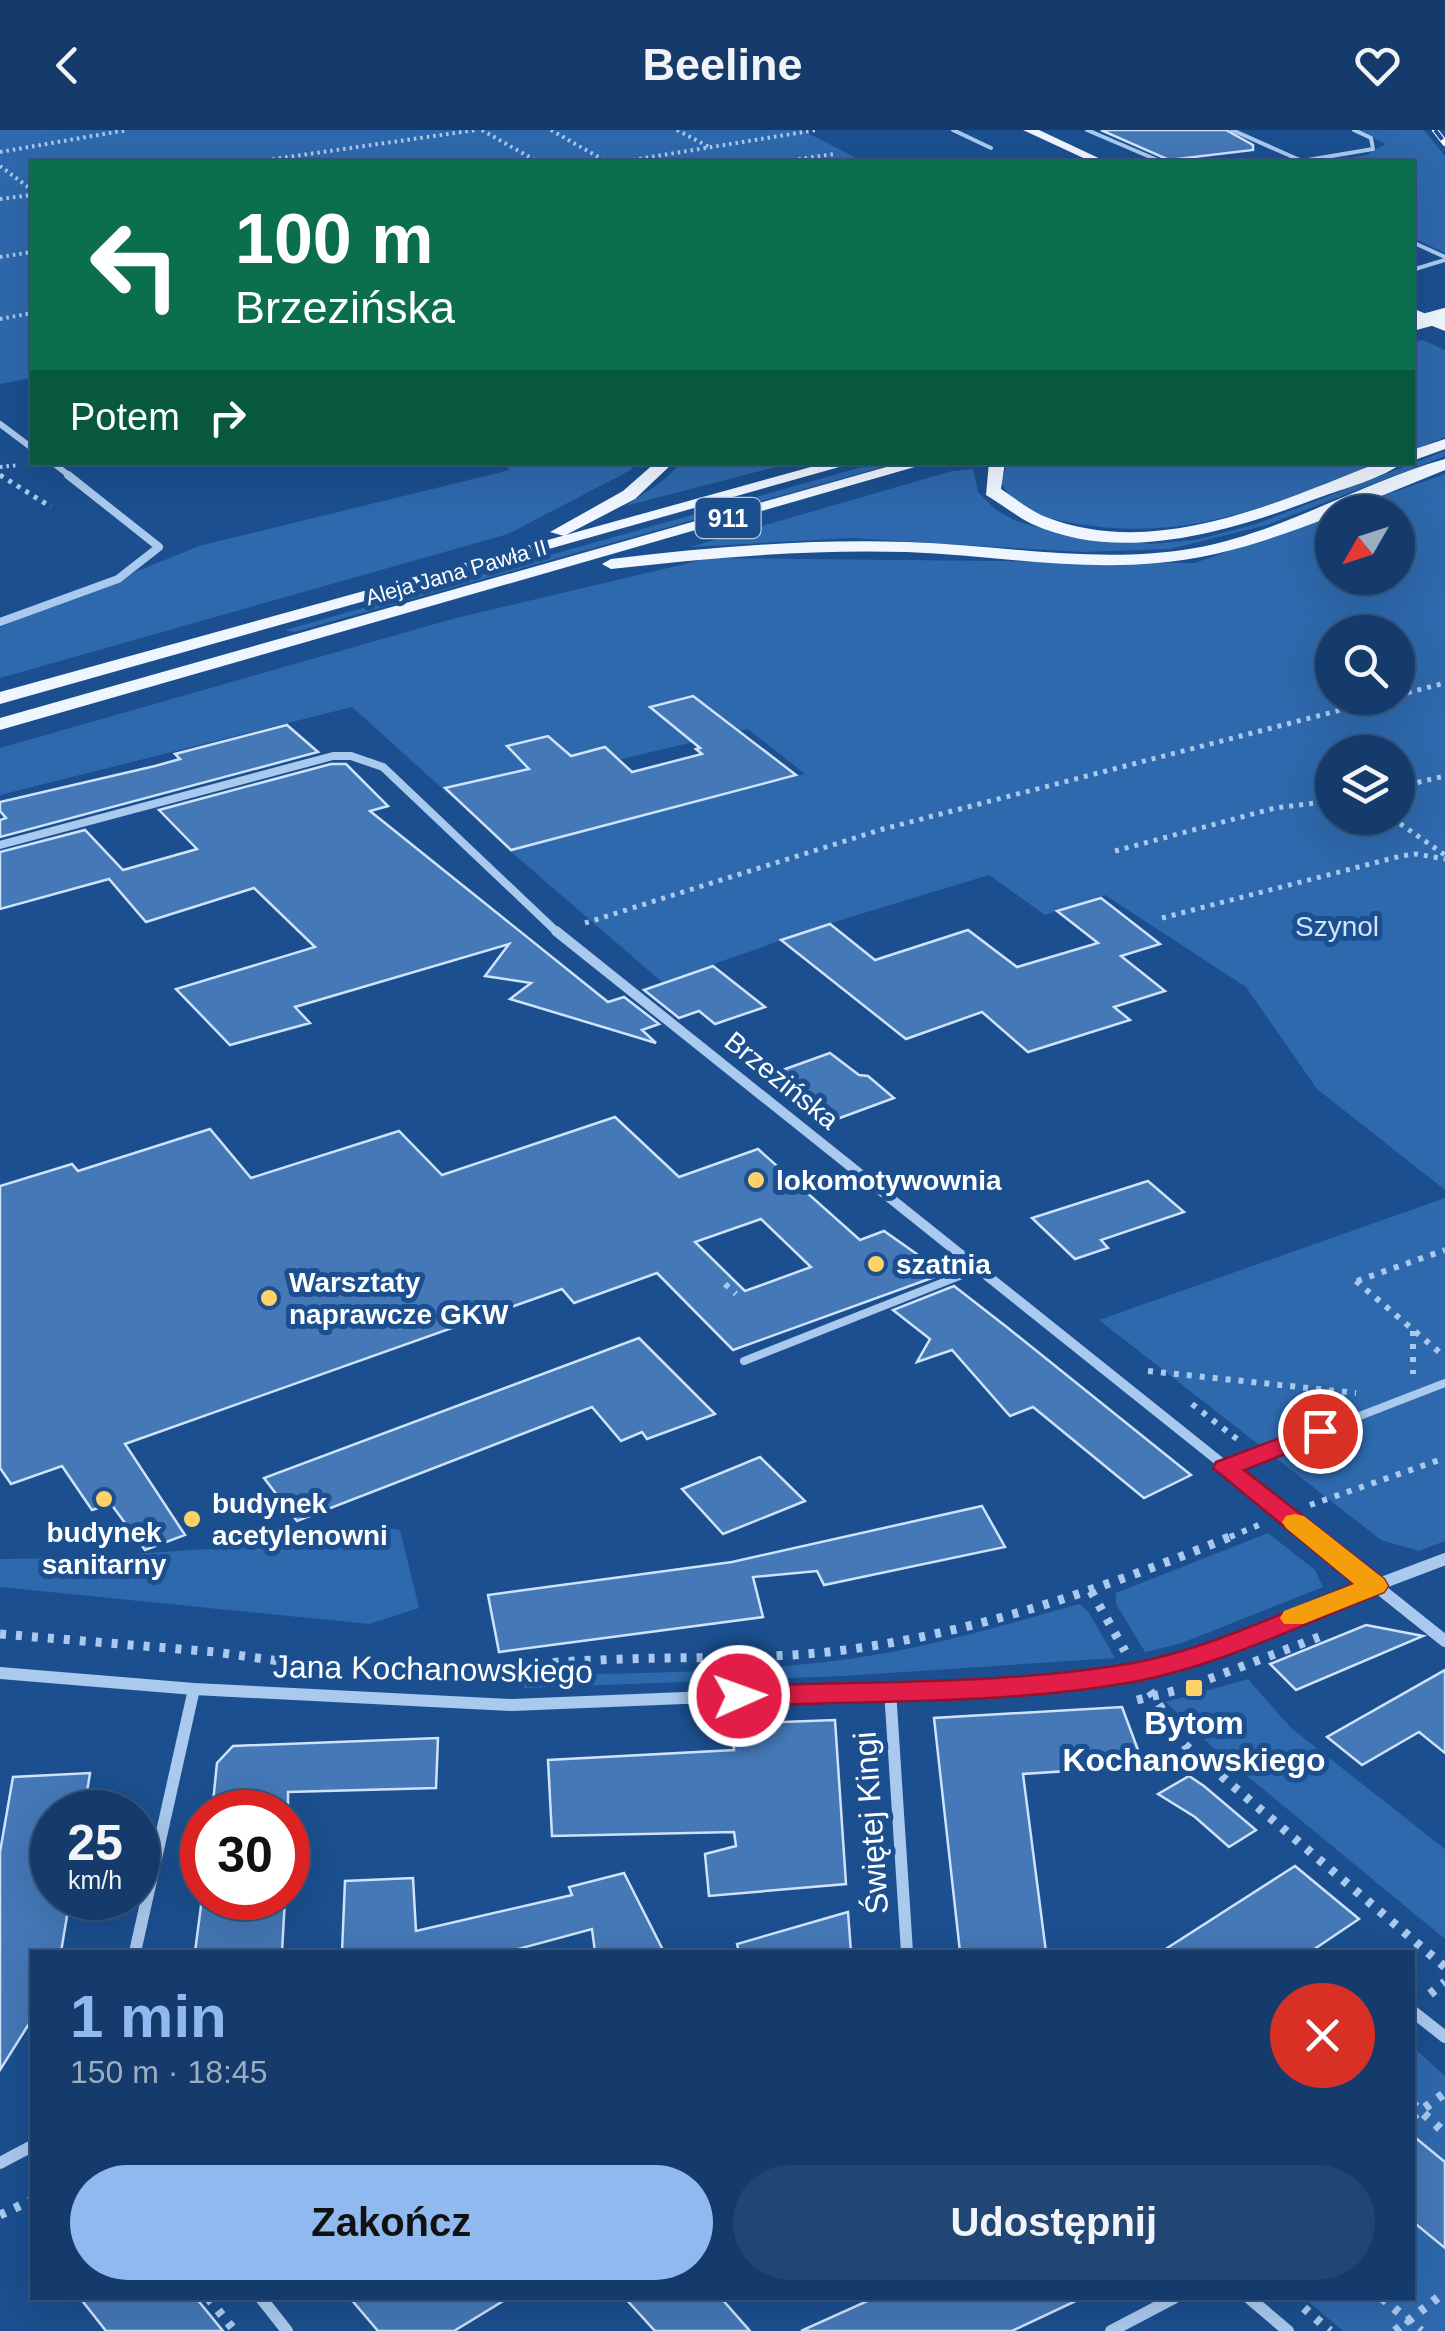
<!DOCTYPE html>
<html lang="pl">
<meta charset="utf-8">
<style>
body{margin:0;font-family:Helvetica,sans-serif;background:#214673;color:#f1f3f6;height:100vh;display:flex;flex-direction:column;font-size:38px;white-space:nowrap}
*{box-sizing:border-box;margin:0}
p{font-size:32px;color:#9dadc1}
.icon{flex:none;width:55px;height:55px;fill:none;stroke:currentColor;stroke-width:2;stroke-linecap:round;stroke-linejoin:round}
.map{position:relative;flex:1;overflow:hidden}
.drawer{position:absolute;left:30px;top:1820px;width:1385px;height:350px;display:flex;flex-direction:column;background:#143b6b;border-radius:0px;box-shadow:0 10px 40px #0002,0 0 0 2px #33557e}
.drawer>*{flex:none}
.hud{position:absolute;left:30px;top:30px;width:1385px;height:305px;border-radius:0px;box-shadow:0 10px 40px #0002,0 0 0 2px #33557e;background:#0b6e4f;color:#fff;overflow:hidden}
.needle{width:65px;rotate:231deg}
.tools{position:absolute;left:1315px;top:365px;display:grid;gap:20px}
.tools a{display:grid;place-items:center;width:100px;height:100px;border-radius:50%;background:#143b6b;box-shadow:0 10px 40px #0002,0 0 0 2px #33557e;font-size:50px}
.speed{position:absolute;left:30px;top:1660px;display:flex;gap:20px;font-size:50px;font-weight:700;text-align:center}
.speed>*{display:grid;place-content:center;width:130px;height:130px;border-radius:50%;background:#143b6b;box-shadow:0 10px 40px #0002,0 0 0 2px #33557e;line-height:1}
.speed small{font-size:25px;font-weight:400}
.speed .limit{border:15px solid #d22;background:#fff;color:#111}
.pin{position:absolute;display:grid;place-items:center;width:85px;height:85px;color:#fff;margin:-42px;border:5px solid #fff;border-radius:50%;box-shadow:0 2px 10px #0007}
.me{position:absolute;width:110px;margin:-55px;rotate:88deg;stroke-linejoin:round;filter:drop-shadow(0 0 8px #0008)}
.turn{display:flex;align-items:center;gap:35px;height:210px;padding:0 40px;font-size:45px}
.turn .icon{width:130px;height:130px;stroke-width:2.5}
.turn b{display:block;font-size:70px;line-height:85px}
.then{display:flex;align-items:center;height:95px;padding:0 40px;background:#0003;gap:20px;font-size:38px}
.round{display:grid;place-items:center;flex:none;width:105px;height:105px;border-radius:52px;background:#214673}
.head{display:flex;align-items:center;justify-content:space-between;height:170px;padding:0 40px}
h1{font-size:60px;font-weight:600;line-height:75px;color:#90b9f0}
.action{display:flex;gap:20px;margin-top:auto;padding:20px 40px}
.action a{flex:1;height:115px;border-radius:60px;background:#90b9f0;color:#111;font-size:40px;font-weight:600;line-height:115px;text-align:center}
.action a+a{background:#214673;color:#f1f3f6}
header{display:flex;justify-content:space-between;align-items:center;height:130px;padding:0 40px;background:#143b6b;font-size:45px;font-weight:600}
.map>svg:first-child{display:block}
.green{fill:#2e69ad;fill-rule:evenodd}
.building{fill:#4478b7;stroke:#cfe3fa;stroke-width:2.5;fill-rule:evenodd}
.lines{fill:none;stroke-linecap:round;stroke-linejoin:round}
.path-far3{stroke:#a9c9ee;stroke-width:4;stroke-dasharray:2.5 4;stroke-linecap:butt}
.path-far2{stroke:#a9c9ee;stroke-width:5;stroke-dasharray:4 6;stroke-linecap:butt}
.path-far1{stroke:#a9c9ee;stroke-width:6;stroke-dasharray:5 8;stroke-linecap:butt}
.path{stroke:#a9c9ee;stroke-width:9;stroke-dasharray:6 10;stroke-linecap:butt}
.service-far1{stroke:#a9c9ee;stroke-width:4}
.service{stroke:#a9c9ee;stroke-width:8}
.minor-far3{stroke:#a9c9ee;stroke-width:6}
.minor-far2{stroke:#a9c9ee;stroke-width:8}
.minor-far1{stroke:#a9c9ee;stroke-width:10}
.minor{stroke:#a9c9ee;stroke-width:12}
.primary{fill:#f0f6ff;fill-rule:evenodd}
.rail-casing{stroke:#fff;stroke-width:6}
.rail{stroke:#1b4f8f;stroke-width:4;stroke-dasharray:12;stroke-linecap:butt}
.primary-bridge{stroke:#f0f6ff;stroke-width:14}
.route{fill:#e11d48;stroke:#92132f;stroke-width:2.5}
.slow{fill:#f59e0b}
.poi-dot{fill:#ffd166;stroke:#1b4f8f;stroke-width:4}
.labels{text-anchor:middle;stroke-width:10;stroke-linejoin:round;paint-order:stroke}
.far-street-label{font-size:22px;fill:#fff;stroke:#1b4f8f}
.shield{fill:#1b4f8f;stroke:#bbcadd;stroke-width:2.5}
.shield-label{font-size:25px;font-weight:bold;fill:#fff}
.park-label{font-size:28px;fill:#cfe3fa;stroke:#1b4f8f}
.street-label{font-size:28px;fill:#fff;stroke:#1b4f8f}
.poi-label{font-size:28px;font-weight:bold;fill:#fff;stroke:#1b4f8f;text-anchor:start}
.near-street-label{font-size:32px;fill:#fff;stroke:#1b4f8f}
.near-poi-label{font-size:32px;font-weight:bold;fill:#fff;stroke:#1b4f8f}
</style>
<header><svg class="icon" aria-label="back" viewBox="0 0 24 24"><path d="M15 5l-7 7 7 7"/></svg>Beeline<svg class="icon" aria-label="heart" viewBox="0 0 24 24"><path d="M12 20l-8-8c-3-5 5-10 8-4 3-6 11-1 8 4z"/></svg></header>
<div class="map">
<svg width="1445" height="2201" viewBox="0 0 1445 2201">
<rect width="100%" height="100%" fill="#1b4f8f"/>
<g class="green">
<path d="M0,0H802L864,32H32V248L0,254Z"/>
<path d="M1357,0H1424L1445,26V123L1413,108L1412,32H1331L1366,25L1386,14Z"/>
<path d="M1423,210L1445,220V307L1413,320V213Z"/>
<path d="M1445,321V326L1267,395L1170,419L1081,422L852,408L690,417L952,341L973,339L978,362L996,380L1016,391L1058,403L1151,414L1195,410L1253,395Z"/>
<path d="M1021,332L1378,333C1271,374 1191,414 1073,393C1046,389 1015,378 1001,353L1006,337Z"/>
<path d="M503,333H636L631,340L508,404L0,548V497L199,416L510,340Z"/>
<path d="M682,333V332L791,333L625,376L660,353Z"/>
<path d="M876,333H897L294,502L285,500Z"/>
<path d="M1445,344V1060L1317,959L1246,857L1105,765L1045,785L989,745L831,793L662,852L510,721L805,644L748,599L454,669L352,577L0,665V618L456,488L710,428L1195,433L1332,384V448H1398V382H1337ZM1332,502H1398V568H1332ZM1332,622H1398V688H1332Z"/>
<path d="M1445,1068V1411L1419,1421L1381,1410L1099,1190Z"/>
<path d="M378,1397L400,1400L419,1478L369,1494L0,1457V1429L75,1428L236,1417Z"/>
<path d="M1268,1403L1315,1440L1323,1457L1179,1514L1145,1522L1116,1474V1463Z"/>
<path d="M1079,1474L1088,1481L1115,1528L844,1546L524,1558L525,1546C635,1542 746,1544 855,1528C931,1517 1005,1495 1079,1474Z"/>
<path d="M1248,1549L1291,1598L1445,1719V1809L1211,1616L1166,1572Z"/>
<path d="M1413,1917L1445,1946V2201H1343L1304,2168H1412Z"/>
</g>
<g class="building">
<path d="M1101,0H1226L1253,15V20L1169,30Z"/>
<path d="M693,566L796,645L511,720L445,658L529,639L507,616L548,606L571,626L605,617L632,642L702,624L696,619L700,618L650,577Z"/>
<path d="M287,595L318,622L0,707V690L6,688L0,681V672L155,636L180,629L175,624Z"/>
<path d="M331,634H346L388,676L370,681L608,872L624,867L659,894L642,900L656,913L510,869L531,853L485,846L509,814L295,877L310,893L230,915L176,859L315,817L254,758L146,792L109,749L0,779V722L85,700L123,740L197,719L159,680Z"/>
<path d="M1101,768L1160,814L1121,826L1165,861L1114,877L1130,890L1028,922L982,882L906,909L781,810L830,794L875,830L968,800L1017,837L1098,813L1057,781Z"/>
<path d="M713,836L765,877L715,894L699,881L679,888L644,860Z"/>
<path d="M830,923L859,945L868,946L894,968L837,989L777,942Z"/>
<path d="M615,987L679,1047L758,1019L860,1110L884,1101L938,1139L935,1141L940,1145L733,1220L657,1143L574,1173L562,1159L125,1314L185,1405L145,1420L111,1374L92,1380L62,1336L11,1354L0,1338V1056L72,1034L78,1041L210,999L251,1048L399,1001L442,1045ZM761,1089L811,1137L745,1161L695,1112Z"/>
<path d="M1148,1051L1184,1082L1101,1110L1108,1118L1075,1129L1032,1088Z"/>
<path d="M954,1156L1008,1198L1191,1345L1144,1368L1033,1277L1010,1286L952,1220L917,1232L930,1209L893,1180Z"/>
<path d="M639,1208L715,1284L647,1309L642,1302L621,1311L592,1277L297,1391L264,1348Z"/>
<path d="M760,1327L805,1371L723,1404L682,1359Z"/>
<path d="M982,1376L1005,1417L824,1455L817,1441L753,1447L763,1487L499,1522L488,1465L732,1432Z"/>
<path d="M1366,1495L1423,1506L1296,1560L1270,1534Z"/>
<path d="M1445,1540V1623L1419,1602L1362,1635L1327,1607Z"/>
<path d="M1122,1577L1144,1636L1023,1644L1046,1822H960L934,1588Z"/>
<path d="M835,1590L846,1754L709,1766L705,1724L736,1716L734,1702L552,1706L548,1630L734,1620L731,1594Z"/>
<path d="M438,1608L436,1658L288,1662V1682H212L217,1633L233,1616Z"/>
<path d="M90,1643L84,1682H52V1768H70L61,1822H32V1889L0,1940V1722L13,1647Z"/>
<path d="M1189,1646L1204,1656L1256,1700L1229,1717L1195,1687L1158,1664Z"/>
<path d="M1295,1736L1359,1789L1310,1822H1161Z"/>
<path d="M624,1743L664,1822H595L592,1799L507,1822H342L345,1751L413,1748L416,1801L572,1765L569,1757Z"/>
<path d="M202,1768H285L282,1822H195Z"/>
<path d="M848,1782L851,1822H739L737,1814Z"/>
<path d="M1412,2005L1445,2032V2118L1412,2091Z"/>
<path d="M80,2168H196L223,2201H106Z"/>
<path d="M350,2168H508L454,2201H378Z"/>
<path d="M625,2168H721L750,2201H655Z"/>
<path d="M874,2168H1082L1012,2201H801Z"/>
</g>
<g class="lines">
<g class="path-far3">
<path d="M482,0L538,32"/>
<path d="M551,0L607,32"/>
<path d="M677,0L711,18"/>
<path d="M0,22L127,0"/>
<path d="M253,32L476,0"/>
<path d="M620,32L816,0"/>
<path d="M779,32L834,24"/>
<path d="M0,36L32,60"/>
<path d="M0,69L32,65"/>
<path d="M0,127L32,122"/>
<path d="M0,189L32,183"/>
<path d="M0,337L19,335"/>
<path d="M0,345L3,347"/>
</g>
<g class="path-far2">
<path d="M0,345L51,377"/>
<path d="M1398,565L1445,553"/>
<path d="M1398,657L1445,646"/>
<path d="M1392,688L1445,725"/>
<path d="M1115,721L1275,678L1332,671"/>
<path d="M1162,788L1401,726L1416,724L1445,729"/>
<path d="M585,793L883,699L1387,568"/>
</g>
<g class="path-far1">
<path d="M1356,1151L1445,1227"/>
<path d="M1357,1151L1445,1120"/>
<path d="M725,1154L736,1164"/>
<path d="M1413,1201V1244"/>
<path d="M1148,1241L1356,1263"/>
<path d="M1192,1274L1237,1309"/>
<path d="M1310,1375L1445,1328"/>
<path d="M1230,1407L1261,1394"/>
</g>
<g class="path">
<path d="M1091,1461L1125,1521"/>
<path d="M0,1504L215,1522L322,1537"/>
<path d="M409,1541C473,1541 536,1532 599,1530C675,1526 752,1530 828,1522C969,1506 1106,1458 1237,1404"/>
<path d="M1209,1549L1319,1507"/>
<path d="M1150,1561L1185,1615L1445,1837"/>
<path d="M1137,1570L1178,1560"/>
<path d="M1430,1864L1445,1852"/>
<path d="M1412,1973L1445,2003"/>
<path d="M1412,1987L1445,1963"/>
<path d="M0,2085L32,2070"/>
<path d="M208,2168L235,2201"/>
<path d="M1382,2168L1421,2201"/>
<path d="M1304,2178L1330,2201"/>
<path d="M1395,2201L1445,2162"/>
</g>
<g class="service-far1">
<path d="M953,0L991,18"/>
<path d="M1087,0L1162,32"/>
<path d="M1232,0L1302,31"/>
<path d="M1296,32L1373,19L1371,8L1354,0"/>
<path d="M1412,112L1445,127"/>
<path d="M1412,140L1445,130"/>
</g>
<g class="service">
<path d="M744,1231L977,1139"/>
<path d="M1225,1338L1445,1253"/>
</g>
<g class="minor-far3">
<path d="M0,294L32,318"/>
<path d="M52,332L71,347"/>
</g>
<g class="minor-far2">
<path d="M0,492L118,449L159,417L68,345"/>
<path d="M0,715L333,626H351L383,637L559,804"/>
</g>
<path class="minor-far1" d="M556,801L1314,1407"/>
<g class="minor">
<path d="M1311,1404L1445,1511"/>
<path d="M0,1543L194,1559L512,1575L1048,1553L1136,1542L1173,1532L1445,1429"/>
<path d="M890,1560L907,1822"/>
<path d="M135,1822L194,1559"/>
<path d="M1412,1881L1445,1907"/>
<path d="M0,2033L32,2016"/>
<path d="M261,2168L287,2201"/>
<path d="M1249,2168L1288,2201"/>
<path d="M1111,2201L1174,2168"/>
</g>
<g class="primary">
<path d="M1023,0H1039L1107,32H1092Z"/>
<path d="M1412,178L1445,192V201L1412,188Z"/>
<path d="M1445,309V319L1412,331V320Z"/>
<path d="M1445,329V340L1342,382H1332V386C1276,408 1218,428 1157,433C1074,441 990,425 907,422C808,419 709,428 611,439L602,434L611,429C709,417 808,409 907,412C1002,415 1099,435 1195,418C1283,402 1360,353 1445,329Z"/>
<path d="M656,332H674L635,369L564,406L550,402L623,361Z"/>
<path d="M829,332H857L0,574V562Z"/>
<path d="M904,332H932L0,600V588Z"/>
<path d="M989,332H1005L1001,359C1015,368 1030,381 1046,387C1156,430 1278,372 1380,332H1404C1381,349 1345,358 1318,368C1231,401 1123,435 1032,394C1016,386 1001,374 986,365Z"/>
</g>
<defs>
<path id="rail" d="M1435,0L1445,13"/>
</defs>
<use href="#rail" class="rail-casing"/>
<use href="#rail" class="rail"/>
<path class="primary-bridge" d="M1412,194L1445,185"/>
</g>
<path class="route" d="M1320,1293L1329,1296L1332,1301L1329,1307L1244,1340L1384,1449L1388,1456L1384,1462C1303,1494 1219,1536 1133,1552C1005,1575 869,1570 739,1576L729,1573L725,1566L729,1559L739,1556C868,1551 1006,1555 1133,1533C1209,1519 1283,1482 1354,1454L1213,1338L1216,1332Z"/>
<path class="slow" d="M1295,1384L1304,1386L1384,1449L1388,1456L1384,1462L1303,1494H1284L1280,1488L1284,1481L1354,1454L1286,1398L1282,1392L1286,1386Z"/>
<g class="poi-dot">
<circle cx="756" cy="1050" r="10"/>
<circle cx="876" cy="1134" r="10"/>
<circle cx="269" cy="1168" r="10"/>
<circle cx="104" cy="1369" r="10"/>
<circle cx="192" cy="1389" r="10"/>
<rect x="1184" y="1548" width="20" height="20" rx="5"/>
</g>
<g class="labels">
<g class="far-street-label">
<text transform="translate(456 442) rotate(-16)" y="8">Aleja Jana Pawła II</text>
</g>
<rect class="shield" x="695.5" y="368" width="65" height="40" rx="8"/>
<g class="shield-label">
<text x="728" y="397">911</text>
</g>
<g class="park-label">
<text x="1337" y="806">Szynol</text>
</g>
<g class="street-label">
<text transform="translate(782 950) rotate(39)" y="10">Brzezińska</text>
</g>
<g class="poi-label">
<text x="776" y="1060">lokomotywownia</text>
<text x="896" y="1144">szatnia</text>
<text x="289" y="1162">Warsztaty<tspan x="289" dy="32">naprawcze GKW</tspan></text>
<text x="212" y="1383">budynek<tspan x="212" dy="32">acetylenowni</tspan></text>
<text x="104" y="1412" text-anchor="middle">budynek<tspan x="104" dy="32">sanitarny</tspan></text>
</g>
<g class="near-street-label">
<text transform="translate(433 1539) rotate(1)" y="11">Jana Kochanowskiego</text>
<text transform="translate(871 1693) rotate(-94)" y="11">Świętej Kingi</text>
</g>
<g class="near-poi-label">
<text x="1194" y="1604">Bytom<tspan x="1194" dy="37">Kochanowskiego</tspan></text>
</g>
</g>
</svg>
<div class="tools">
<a><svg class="needle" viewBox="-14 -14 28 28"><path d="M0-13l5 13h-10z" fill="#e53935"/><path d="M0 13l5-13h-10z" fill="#9dadc1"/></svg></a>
<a><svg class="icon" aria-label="search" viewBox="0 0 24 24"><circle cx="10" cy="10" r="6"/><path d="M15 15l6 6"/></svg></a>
<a><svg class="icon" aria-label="layers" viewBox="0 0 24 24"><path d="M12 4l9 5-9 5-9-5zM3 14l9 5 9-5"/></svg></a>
</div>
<div class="speed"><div>25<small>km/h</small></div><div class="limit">30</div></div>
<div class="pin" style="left:1320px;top:1301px;background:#d93025"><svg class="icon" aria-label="arrive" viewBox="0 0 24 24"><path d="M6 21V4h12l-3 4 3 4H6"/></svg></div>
<svg class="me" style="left:739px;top:1566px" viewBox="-20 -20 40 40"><circle r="17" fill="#e11d48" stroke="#fff" stroke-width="3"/><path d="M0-11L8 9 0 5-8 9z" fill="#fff"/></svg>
<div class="hud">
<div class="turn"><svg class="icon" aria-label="left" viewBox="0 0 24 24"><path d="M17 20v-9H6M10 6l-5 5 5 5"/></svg><div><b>100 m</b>Brzezińska</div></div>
<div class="then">Potem<svg class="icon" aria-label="right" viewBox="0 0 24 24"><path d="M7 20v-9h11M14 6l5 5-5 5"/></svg></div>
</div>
<section class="drawer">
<div class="head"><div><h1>1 min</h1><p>150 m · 18:45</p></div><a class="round" style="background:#d93025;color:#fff"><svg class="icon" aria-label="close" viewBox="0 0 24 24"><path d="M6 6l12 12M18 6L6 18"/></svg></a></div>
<div class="action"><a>Zakończ</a><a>Udostępnij</a></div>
</section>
</div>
